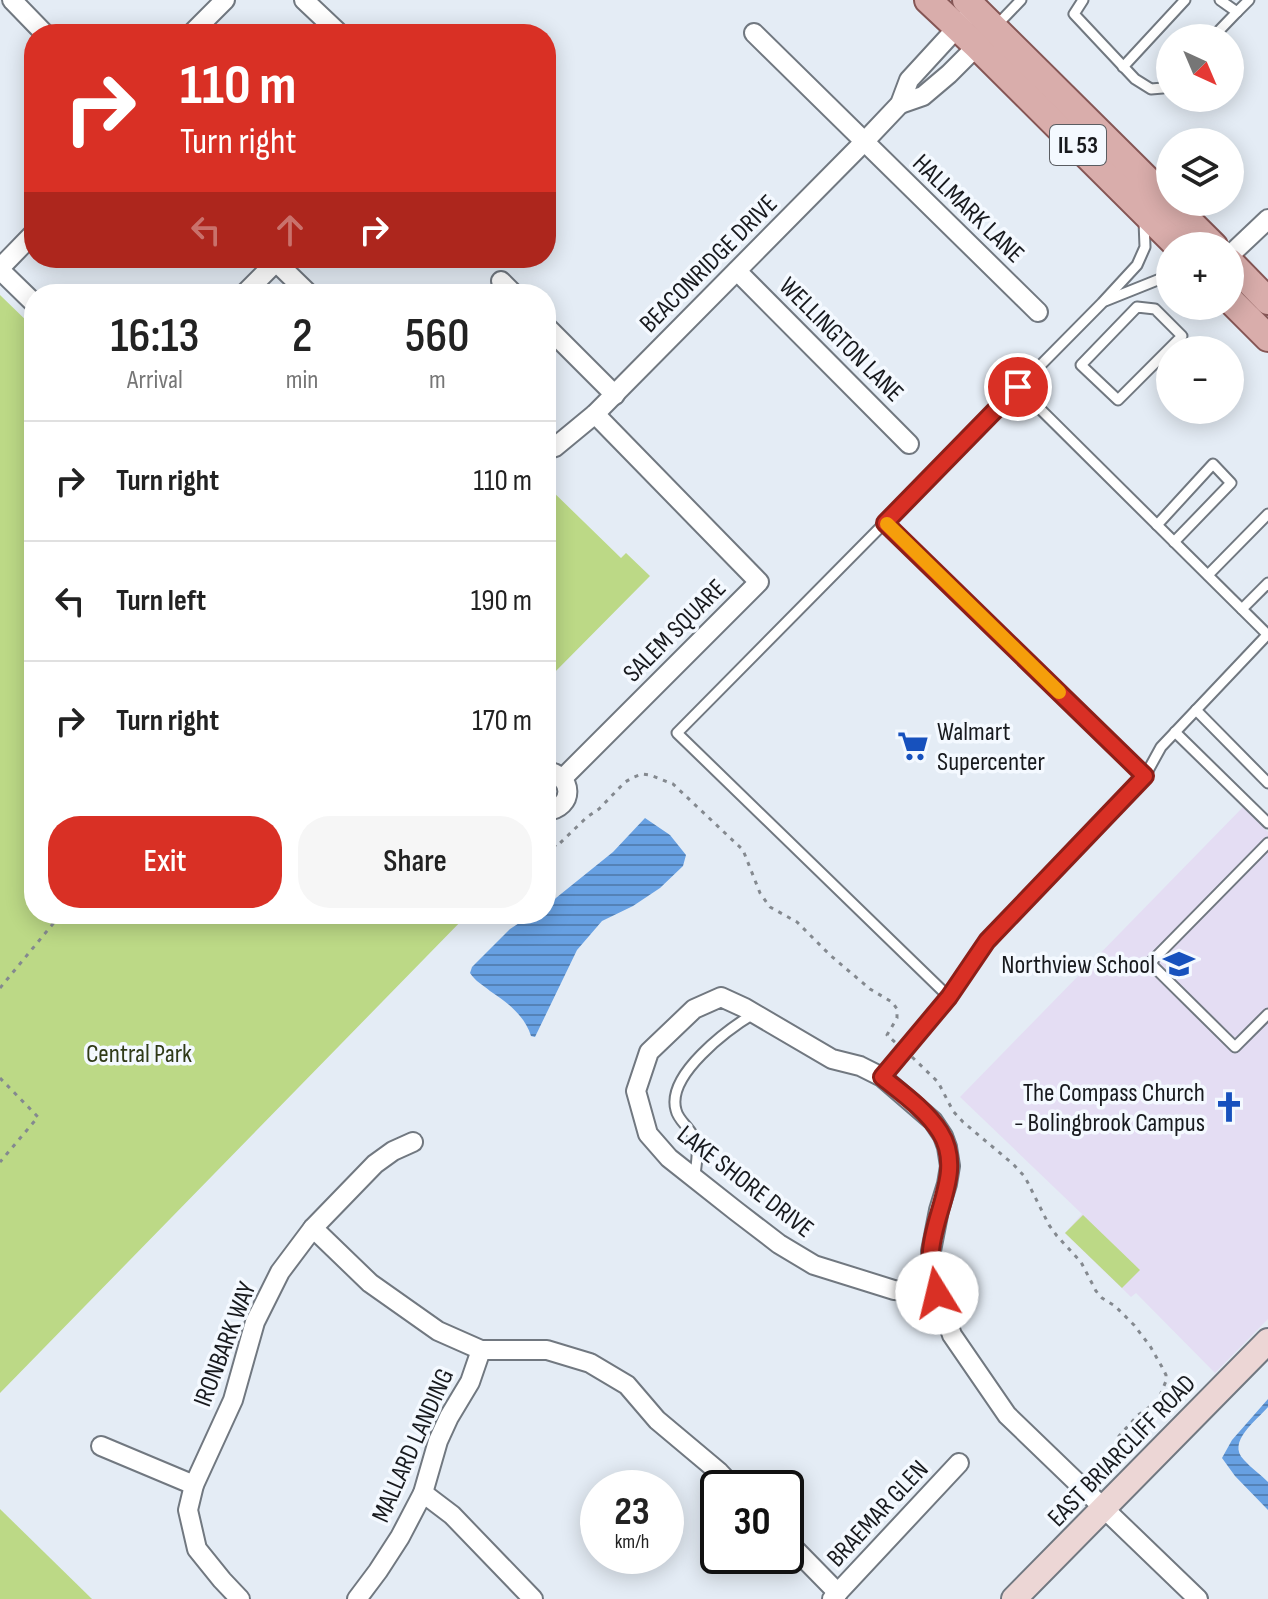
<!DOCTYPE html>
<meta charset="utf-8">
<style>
body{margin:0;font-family:"Sofia Sans Condensed",sans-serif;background:#f6f6f6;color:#222;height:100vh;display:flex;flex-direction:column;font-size:30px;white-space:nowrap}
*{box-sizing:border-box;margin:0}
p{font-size:26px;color:#767676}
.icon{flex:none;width:44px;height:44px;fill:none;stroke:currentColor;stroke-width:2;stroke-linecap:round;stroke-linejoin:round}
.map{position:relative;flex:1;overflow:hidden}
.details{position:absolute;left:24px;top:284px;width:532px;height:640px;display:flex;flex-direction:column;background:#fff;border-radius:32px;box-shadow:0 4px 20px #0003}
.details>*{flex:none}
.banner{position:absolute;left:24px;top:24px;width:532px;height:244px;border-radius:32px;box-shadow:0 4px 20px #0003;background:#d93025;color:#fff;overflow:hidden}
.needle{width:52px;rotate:136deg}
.tools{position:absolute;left:1156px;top:24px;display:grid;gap:16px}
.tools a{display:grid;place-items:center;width:88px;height:88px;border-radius:50%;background:#fff;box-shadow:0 4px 20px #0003;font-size:40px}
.speed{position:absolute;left:580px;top:1470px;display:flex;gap:16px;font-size:40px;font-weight:700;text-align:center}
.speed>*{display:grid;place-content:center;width:104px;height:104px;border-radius:50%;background:#fff;box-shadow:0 4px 20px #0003;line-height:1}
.speed small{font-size:20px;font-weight:400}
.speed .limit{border:4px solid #111;border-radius:12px;background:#fff;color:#111}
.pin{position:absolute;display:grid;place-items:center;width:68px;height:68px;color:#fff;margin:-34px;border:4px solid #fff;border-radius:50%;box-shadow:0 2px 8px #0007}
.me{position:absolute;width:88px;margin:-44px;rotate:351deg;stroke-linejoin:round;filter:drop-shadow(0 0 6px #0008)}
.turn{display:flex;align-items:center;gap:28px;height:168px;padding:0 24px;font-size:36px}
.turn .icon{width:104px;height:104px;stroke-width:2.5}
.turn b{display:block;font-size:56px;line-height:68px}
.lanes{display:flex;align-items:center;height:76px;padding:0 24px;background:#0003;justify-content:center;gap:40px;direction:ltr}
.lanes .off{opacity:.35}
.eta{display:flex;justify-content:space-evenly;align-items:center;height:136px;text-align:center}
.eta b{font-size:48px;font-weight:600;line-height:56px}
.button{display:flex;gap:16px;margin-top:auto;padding:16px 24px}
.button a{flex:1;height:92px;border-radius:32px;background:#d93025;color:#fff;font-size:32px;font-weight:600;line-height:92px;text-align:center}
.button a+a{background:#f6f6f6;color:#222}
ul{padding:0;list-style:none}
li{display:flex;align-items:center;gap:24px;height:120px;padding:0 24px;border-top:2px solid #e0e0e0}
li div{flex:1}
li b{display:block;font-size:30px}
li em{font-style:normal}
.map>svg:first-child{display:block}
.education{fill:#e4ddf3}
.green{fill:#bcd986}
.water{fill:url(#water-rules)}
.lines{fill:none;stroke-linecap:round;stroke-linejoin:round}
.lane-casing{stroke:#717880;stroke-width:13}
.street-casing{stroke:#717880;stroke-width:22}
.secondary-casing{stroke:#717880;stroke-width:28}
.primary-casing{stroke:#855655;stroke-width:30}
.path{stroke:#84898f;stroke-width:3;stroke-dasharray:4 6;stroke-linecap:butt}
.lane{stroke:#fff;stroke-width:9}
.street{stroke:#fff;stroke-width:18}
.secondary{stroke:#ecd6d5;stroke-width:24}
.primary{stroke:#d9adab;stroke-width:26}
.route-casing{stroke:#8d1f18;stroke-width:20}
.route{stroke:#d93025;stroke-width:14}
.slow{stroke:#f59e0b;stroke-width:14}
.labels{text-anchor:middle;stroke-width:7;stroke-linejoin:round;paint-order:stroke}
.shield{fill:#f4f9ff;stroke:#5a5d62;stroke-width:2}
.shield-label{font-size:24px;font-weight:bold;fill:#181a1e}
.street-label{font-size:26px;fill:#181a1e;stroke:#f4f9ff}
.poi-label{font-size:26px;fill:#181a1e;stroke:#f4f9ff;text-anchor:end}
.park-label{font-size:26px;fill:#2f3a17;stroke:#f4f9ff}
</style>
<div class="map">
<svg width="1268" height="1599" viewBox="0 0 1268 1599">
<defs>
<pattern id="water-rules" width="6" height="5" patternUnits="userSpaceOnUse" patternTransform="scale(2)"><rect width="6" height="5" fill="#67a0e2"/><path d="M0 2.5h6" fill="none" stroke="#5482b7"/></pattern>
</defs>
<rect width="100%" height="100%" fill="#e4ecf5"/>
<path class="education" d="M1243,807L1268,832V1319L1215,1373L1136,1293L1131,1297L1065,1233L1082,1214L960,1097Z"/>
<g class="green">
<path d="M0,295L34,328V914H468L0,1393Z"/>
<path d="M546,485L621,558L626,553L650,576L546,681Z"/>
<path d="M1083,1215L1140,1270L1122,1288L1065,1233Z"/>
<path d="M0,1509L92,1599H0Z"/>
</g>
<g class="water">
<path d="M645,818L670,835L686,855L683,866L660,888L633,906L602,921L577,950L535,1037L531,1036C525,1016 507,1002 490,991C483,985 475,981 470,973L472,967L510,929L533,914H546V906L613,852Z"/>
<path d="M1268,1399V1407C1257,1420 1226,1442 1244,1460C1251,1468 1260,1474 1268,1482V1510L1235,1476L1222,1458L1232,1440Z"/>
</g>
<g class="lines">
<defs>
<g id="lane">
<path d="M1083,0L1074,14L1135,79L1151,89L1163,88L1170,81"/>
<path d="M1220,0L1237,12L1249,0"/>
<path d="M996,26L1021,0"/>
<path d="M1212,38L1237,12"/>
<path d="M1123,67L1185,0"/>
<path d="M1105,301L1170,275"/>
<path d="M1137,307L1155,309L1182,336L1118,400L1081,365Z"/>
<path d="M1018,387L1268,635"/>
<path d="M885,523L1145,776"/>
<path d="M1157,525L1213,464L1231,483L1174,542"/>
<path d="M1208,575L1268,514"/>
<path d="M1242,609L1268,583"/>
<path d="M1196,710L1268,783"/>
<path d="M1175,732L1268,823"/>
<path d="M1268,843L1150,963L1235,1047L1268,1014"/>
<path d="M949,997L987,941L1145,776L1161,747L1268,634"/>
<path d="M882,1077L949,997L677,733L1102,303L1137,265L1145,247L1144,221"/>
<path d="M695,1179C695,1164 701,1151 693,1136C689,1127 678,1120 676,1110C666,1075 728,1029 755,1013"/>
</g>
<g id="street">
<path d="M12,0L45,34"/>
<path d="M304,0L340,34"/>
<path d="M754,33L1038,312"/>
<path d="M191,34L225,0"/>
<path d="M900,104L923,96L949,74L977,46"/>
<path d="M1230,255L1268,219"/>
<path d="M272,258L309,294"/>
<path d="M0,268L34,233"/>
<path d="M0,270L34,303"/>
<path d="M737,271L909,444"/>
<path d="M501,281L514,294"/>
<path d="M244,294L276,262"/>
<path d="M546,326L615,395"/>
<path d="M546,450L555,447L595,414L864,142L900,104L909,80L965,19"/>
<path d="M546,771C574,775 575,808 546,811"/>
<path d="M563,778L759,582L595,414"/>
<path d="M313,1228L370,1283L438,1331L481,1350H547L590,1363L627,1385L657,1420L719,1472L734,1488"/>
<path d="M937,1293L894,1290L814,1265L779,1244L736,1211L669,1158L648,1134L636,1091L649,1052L694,1009L721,997L745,1008L832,1059L860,1066L882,1077L933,1121L943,1136L947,1147L950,1166L947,1184L939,1210L931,1251L934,1282L952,1335L1007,1415L1198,1599"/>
<path d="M101,1446L194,1485"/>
<path d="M423,1493L452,1515L533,1599"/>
<path d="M786,1540L838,1593"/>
<path d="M240,1599L222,1580L197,1549L188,1510L194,1485L233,1400L255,1322L280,1272L313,1228L375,1164L393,1151L413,1142"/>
<path d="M357,1599L378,1571L400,1537L423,1493L438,1441L449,1417L470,1382L481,1350"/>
<path d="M832,1599L959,1463"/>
</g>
<path id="secondary" d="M1014,1599L1268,1341"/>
<g id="primary">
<path d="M928,0L977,46L1178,246"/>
<path d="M966,0L1214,246"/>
<path d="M1230,262L1268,301"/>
<path d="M1230,300L1268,338"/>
</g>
</defs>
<use href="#lane" class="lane-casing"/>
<use href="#street" class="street-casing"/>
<use href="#secondary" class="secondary-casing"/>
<use href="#primary" class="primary-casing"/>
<g class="path">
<path d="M546,837L556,847L587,817L599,809L625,782L634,777L642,774L650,775L673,784L743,850L760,893L770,907L797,922L830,955L870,989L892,1002L897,1009V1018L887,1035L897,1044"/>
<path d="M0,988L61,914"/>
<path d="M912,1057L938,1082L953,1111L963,1122L1013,1164L1025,1177L1049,1225L1057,1236L1081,1262L1096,1291L1102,1298L1115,1306L1134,1325L1150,1346L1162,1367L1166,1375V1381L1159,1398L1146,1410L1138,1415L1119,1436L1129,1445L1097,1478"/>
<path d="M0,1078L38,1117L0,1162"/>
</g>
<use href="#lane" class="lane"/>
<use href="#street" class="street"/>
<use href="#secondary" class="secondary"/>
<use href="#primary" class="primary"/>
</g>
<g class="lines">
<defs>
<path id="route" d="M937,1293C933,1280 930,1264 931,1251C934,1211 964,1170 940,1132C926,1110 902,1093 882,1077L949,997L987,941L1145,776L885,523L1018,387"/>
</defs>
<use href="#route" class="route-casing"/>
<use href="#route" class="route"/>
<path class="slow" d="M887,524L1059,692"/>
</g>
<defs>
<symbol id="supermarket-bare" viewBox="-9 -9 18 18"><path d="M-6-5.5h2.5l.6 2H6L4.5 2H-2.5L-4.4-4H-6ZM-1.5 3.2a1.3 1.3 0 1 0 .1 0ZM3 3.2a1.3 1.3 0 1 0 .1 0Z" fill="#1751bd" stroke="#f4f9ff" stroke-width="2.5" paint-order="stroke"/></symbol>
<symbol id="school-bare" viewBox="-9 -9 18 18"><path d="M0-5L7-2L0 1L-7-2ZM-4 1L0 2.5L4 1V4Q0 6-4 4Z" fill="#1751bd" stroke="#f4f9ff" stroke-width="2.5" paint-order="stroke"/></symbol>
<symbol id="church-bare" viewBox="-9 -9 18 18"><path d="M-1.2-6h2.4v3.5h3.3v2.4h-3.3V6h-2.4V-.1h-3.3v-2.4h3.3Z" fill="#1751bd" stroke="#f4f9ff" stroke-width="2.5" paint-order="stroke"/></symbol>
</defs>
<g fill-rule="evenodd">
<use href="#supermarket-bare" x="891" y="724" width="44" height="44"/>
<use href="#school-bare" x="1157" y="942" width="44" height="44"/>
<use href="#church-bare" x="1207" y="1085" width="44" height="44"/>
</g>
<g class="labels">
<rect class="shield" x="1050" y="125" width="56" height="40" rx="6"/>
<g class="shield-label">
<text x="1078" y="153">IL 53</text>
</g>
<g class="street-label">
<text transform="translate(969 208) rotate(44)" y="9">HALLMARK LANE</text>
<text transform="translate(708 263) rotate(-45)" y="9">BEACONRIDGE DRIVE</text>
<text transform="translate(842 339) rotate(45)" y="9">WELLINGTON LANE</text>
<text transform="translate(674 630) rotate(-45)" y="9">SALEM SQUARE</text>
<text transform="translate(746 1181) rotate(38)" y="9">LAKE SHORE DRIVE</text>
<text transform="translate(224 1344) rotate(-69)" y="9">IRONBARK WAY</text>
<text transform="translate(412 1445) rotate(-66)" y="9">MALLARD LANDING</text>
<text transform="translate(1121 1450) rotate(-46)" y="9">EAST BRIARCLIFF ROAD</text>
<text transform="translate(877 1513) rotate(-47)" y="9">BRAEMAR GLEN</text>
</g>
<g class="poi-label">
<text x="937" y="740" text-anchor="start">Walmart<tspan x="937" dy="30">Supercenter</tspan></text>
<text x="1155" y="973">Northview School</text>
<text x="1205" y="1101">The Compass Church<tspan x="1205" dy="30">- Bolingbrook Campus</tspan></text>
</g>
<g class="park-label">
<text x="139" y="1062">Central Park</text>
</g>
</g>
</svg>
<div class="tools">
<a><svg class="needle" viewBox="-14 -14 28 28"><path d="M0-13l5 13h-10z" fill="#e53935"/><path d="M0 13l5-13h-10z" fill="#767676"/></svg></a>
<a><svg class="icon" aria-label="layers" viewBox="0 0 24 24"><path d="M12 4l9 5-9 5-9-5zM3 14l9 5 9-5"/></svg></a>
<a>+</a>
<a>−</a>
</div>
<div class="speed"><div>23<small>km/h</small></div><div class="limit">30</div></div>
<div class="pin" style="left:1018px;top:387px;background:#d93025"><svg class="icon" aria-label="arrive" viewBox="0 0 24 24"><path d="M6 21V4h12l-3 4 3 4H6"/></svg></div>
<svg class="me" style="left:937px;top:1293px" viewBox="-20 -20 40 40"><circle r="19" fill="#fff"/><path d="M0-13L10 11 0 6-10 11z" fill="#d93025"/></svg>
<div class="banner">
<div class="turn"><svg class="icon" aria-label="right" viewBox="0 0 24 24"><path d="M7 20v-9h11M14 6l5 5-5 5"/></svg><div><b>110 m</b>Turn right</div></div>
<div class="lanes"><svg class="icon off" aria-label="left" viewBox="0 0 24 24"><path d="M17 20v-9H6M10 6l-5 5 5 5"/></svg><svg class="icon off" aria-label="ahead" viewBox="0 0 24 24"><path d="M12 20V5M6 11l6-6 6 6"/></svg><svg class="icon" aria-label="right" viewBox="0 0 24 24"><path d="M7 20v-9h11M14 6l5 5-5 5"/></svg></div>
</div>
<section class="details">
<div class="eta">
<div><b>16:13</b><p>Arrival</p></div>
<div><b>2</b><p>min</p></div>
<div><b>560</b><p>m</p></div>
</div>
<ul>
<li><svg class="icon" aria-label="right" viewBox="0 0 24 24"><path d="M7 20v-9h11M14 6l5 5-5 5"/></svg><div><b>Turn right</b></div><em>110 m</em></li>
<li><svg class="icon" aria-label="left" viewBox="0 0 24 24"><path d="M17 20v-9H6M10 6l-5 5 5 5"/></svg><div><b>Turn left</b></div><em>190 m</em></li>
<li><svg class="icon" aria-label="right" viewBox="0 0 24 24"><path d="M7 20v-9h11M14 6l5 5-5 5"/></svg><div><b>Turn right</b></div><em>170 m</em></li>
</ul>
<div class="button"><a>Exit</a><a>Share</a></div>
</section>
</div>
